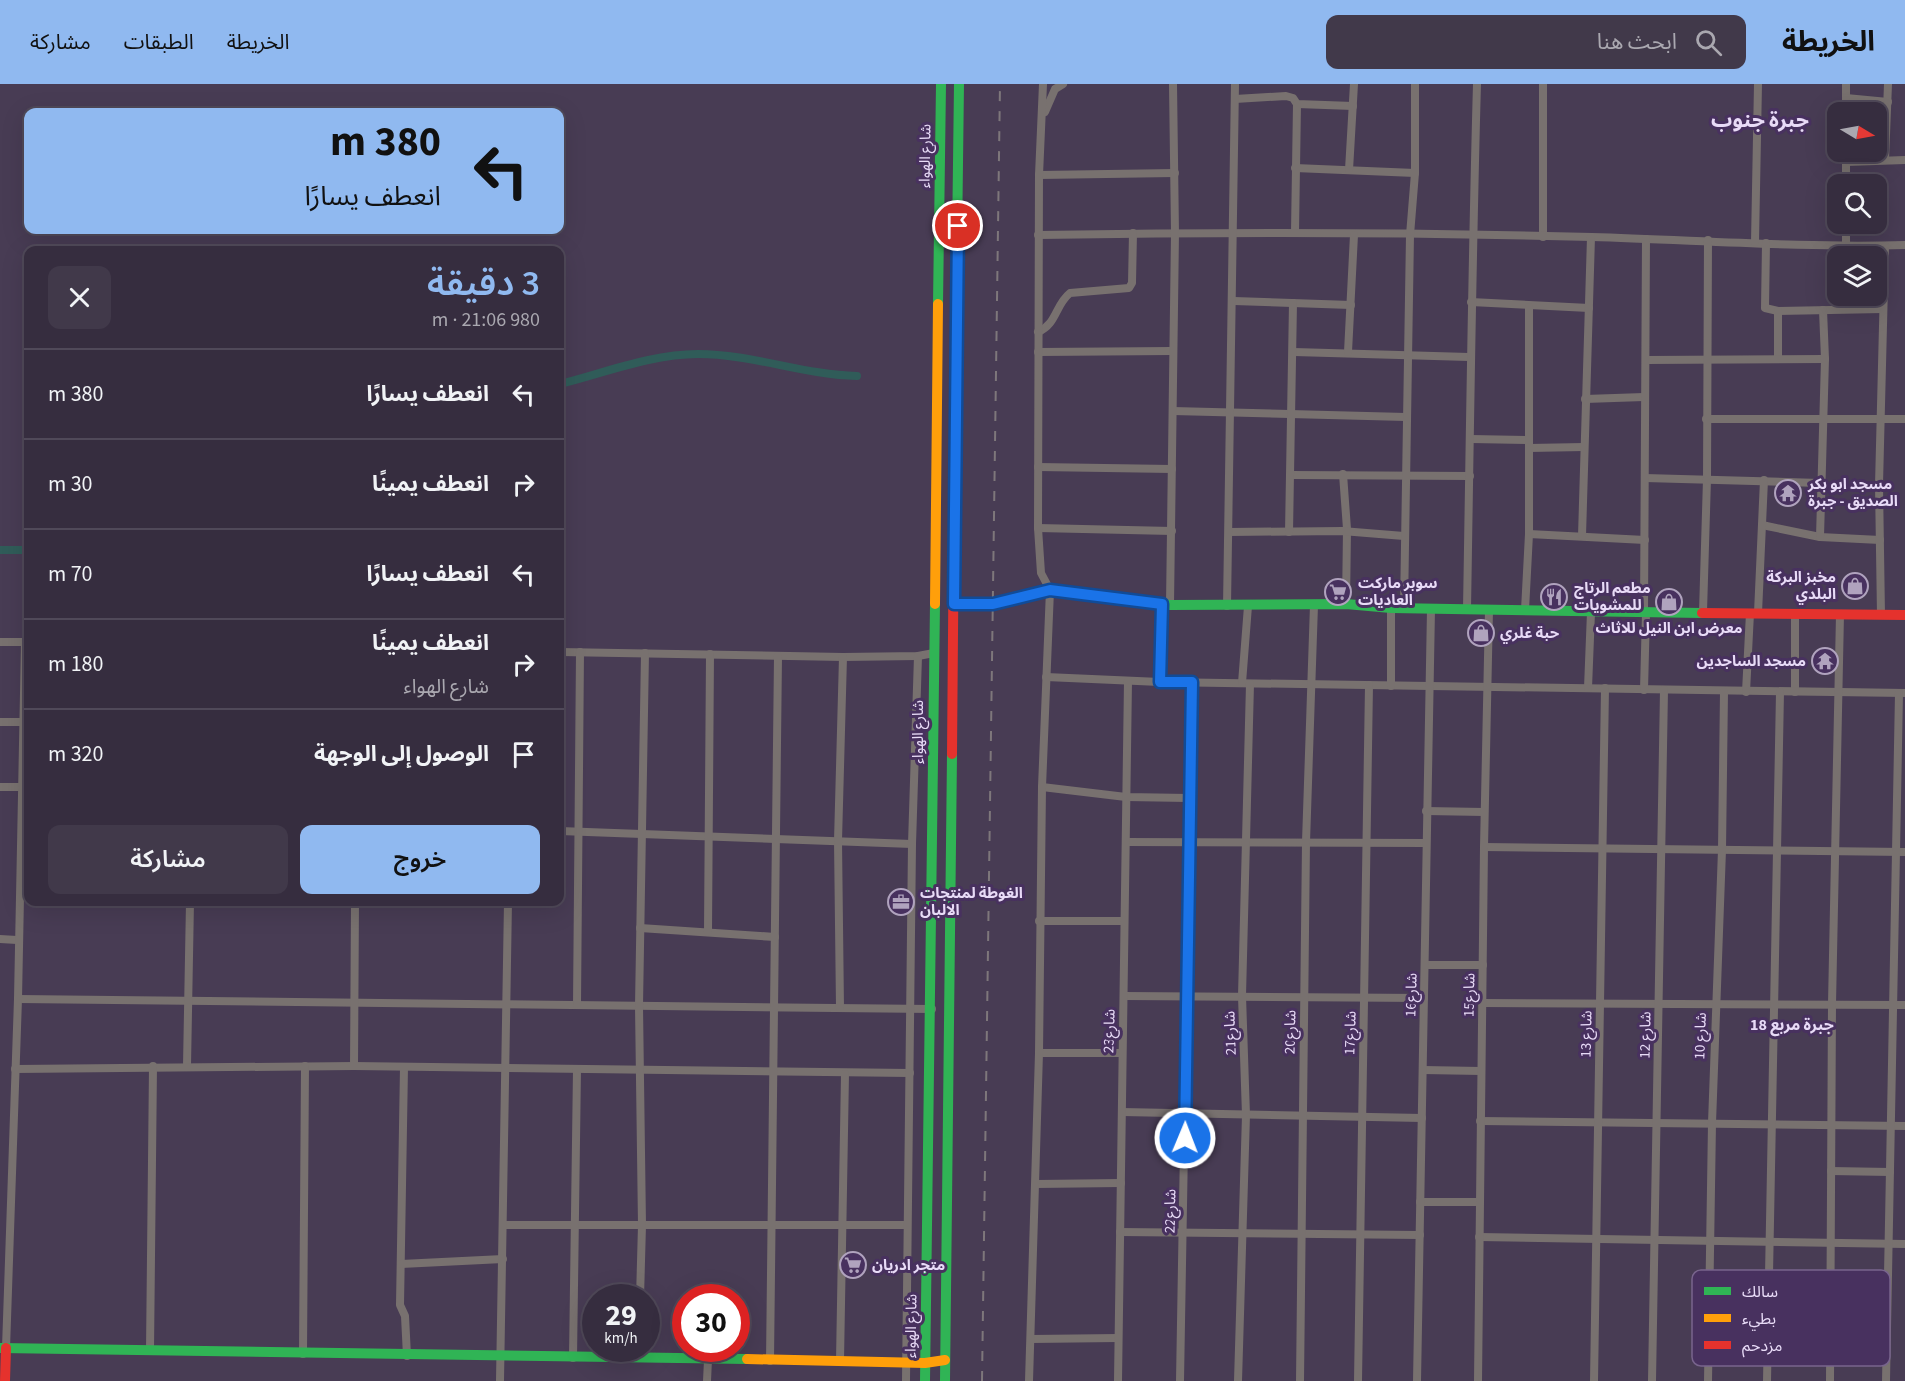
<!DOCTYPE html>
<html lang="ar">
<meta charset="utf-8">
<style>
body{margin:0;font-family:"Source Sans 3","Noto Sans Arabic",sans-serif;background:#41394a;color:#f1f3f6;direction:rtl;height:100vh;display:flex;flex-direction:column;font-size:22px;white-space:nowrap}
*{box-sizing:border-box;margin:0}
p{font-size:20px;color:#aaa8b0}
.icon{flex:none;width:33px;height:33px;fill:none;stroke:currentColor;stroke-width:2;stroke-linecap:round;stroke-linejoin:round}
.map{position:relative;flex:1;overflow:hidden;direction:ltr}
.sheet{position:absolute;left:24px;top:162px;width:540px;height:660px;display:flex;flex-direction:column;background:#362d3f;border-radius:12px;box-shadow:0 6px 24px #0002,0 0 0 2px #504959;direction:rtl}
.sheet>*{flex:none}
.top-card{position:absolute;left:24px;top:24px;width:540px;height:126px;border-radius:12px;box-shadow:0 6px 24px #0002,0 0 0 2px #504959;direction:rtl;background:#90b9f0;color:#111;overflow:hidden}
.needle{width:39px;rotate:100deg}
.controls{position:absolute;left:1827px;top:18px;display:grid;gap:12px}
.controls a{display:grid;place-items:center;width:60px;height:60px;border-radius:12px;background:#362d3f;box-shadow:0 6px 24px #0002,0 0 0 2px #504959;font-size:30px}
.speed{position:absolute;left:582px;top:1200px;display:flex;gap:12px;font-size:30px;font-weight:700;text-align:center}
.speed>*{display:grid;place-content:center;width:78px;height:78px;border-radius:50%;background:#362d3f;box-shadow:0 6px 24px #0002,0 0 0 2px #504959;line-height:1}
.speed small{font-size:15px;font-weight:400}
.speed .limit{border:9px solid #d22;background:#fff;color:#111}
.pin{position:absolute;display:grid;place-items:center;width:51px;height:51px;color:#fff;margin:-26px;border:3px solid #fff;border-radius:50%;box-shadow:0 2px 6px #0007}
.me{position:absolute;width:66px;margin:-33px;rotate:1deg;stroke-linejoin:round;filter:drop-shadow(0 0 4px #0008)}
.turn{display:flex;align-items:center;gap:21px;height:126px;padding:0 24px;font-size:27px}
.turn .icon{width:78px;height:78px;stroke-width:2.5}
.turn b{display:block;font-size:42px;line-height:51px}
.round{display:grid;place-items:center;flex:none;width:63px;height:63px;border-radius:12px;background:#41394a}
.overview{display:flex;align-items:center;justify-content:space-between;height:102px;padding:0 24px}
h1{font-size:36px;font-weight:600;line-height:45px;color:#90b9f0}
.action{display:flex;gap:12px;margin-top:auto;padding:12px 24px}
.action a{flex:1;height:69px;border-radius:12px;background:#90b9f0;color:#111;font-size:24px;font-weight:600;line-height:69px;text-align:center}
.action a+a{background:#41394a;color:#f1f3f6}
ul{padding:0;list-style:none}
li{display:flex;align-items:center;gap:18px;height:90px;padding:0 24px;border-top:2px solid #504959}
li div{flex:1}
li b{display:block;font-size:22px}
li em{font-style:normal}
header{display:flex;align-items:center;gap:36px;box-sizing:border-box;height:84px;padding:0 30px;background:#90b9f0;color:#111}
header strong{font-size:28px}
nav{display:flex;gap:33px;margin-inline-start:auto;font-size:21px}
.search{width:420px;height:54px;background:#41394a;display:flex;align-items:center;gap:15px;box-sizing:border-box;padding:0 21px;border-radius:12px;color:#aaa8b0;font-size:22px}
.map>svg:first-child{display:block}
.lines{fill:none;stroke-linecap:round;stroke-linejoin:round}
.canal{stroke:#305c59;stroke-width:8}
.street{stroke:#78716f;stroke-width:8}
.fast{stroke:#30b455;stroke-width:10}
.slow{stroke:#ff9f0a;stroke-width:10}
.jam{stroke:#e5322d;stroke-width:10}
.rail{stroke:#7e777b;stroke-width:2;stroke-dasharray:10 10;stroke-linecap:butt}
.route-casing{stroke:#114b97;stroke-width:15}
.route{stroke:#1a73e8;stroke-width:10}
.labels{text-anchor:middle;stroke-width:6;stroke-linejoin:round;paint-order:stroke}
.street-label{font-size:15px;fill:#e8dbf7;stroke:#48315f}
.poi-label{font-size:15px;font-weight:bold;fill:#e8dbf7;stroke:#48315f;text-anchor:start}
.neighbourhood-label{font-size:16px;font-weight:bold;fill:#e8dbf7;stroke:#48315f}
.district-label{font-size:21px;font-weight:bold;fill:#e8dbf7;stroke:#48315f}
.key{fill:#48315f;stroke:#78648d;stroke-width:1.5}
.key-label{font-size:16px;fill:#e8dbf7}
</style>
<header>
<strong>الخريطة</strong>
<div class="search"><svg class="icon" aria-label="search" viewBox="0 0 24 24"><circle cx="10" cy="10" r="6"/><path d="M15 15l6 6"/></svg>ابحث هنا</div>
<nav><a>الخريطة</a><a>الطبقات</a><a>مشاركة</a></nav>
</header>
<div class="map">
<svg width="1905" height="1297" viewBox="0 0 1905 1297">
<rect width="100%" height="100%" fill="#483c54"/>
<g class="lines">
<g class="canal">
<path d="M560,300C604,289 652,270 698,270C752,270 804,291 857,292"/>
<path d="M0,466H28"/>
</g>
<g class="street">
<path d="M1543,0V153"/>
<path d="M1846,0V28"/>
<path d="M1846,14L1888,18"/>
<path d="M1235,15L1286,12L1293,14L1297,20L1353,22"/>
<path d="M1045,28L1055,5L1063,0"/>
<path d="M1885,76L1888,0"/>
<path d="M1847,78L1905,76"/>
<path d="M1295,84L1415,89"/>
<path d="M1349,86L1354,0"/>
<path d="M1039,91L1175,89"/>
<path d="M1846,100V68"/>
<path d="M1295,148L1297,20"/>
<path d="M1038,151C1223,148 1408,148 1592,153C1696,156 1801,164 1905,161"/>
<path d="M1755,158L1758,0"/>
<path d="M1766,159L1765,224L1778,227L1883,225"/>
<path d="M1846,162V140"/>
<path d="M1234,217L1351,221"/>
<path d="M1471,218L1589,224"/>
<path d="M1038,248C1057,240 1055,221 1070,209L1129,204L1132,199L1133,149"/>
<path d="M1038,268L1172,267"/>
<path d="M1294,268L1469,273"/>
<path d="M1348,268L1354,151"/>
<path d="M1778,274V227"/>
<path d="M1646,276L1825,275"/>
<path d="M1585,315L1644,313"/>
<path d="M1173,327L1406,333"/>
<path d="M1706,335H1905"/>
<path d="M1471,355L1529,356"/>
<path d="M1529,364L1584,363"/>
<path d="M1038,383L1172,385"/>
<path d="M1343,390L1347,445L1346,520"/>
<path d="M1291,391L1470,392"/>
<path d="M1645,394L1820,399"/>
<path d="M1762,441L1820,453L1880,456"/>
<path d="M1038,444L1172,447"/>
<path d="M1229,448L1342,447L1404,452"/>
<path d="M1289,448L1293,219"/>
<path d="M1529,450L1645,456"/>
<path d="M1582,452L1591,153"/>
<path d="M1820,453L1825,275L1823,226"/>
<path d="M1170,521L1175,149L1173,0"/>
<path d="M1227,522L1235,0"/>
<path d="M1404,524L1410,151L1415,89V0"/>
<path d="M1467,525C1470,350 1472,175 1477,0"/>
<path d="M1525,526L1529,450V223"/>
<path d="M1703,528L1707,395L1708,156"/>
<path d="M1644,529L1646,155"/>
<path d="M1758,529L1764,396"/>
<path d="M1795,530V608"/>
<path d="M1881,531L1879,401L1885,162"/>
<path d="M0,558H27"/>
<path d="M560,568L843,573L918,572L934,569"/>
<path d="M1046,593L1160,598L1905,609"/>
<path d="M1160,598L1162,520"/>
<path d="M1242,599L1248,522"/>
<path d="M1391,602V524"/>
<path d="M1588,604L1591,528"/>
<path d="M1644,606L1646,529"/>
<path d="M1746,608L1750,529"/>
<path d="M0,638H23"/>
<path d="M0,703H22"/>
<path d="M1042,703L1126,713L1188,714"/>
<path d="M1426,727L1484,728"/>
<path d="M560,747L912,760"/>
<path d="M1126,758L1426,759"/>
<path d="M1484,763L1905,768"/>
<path d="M1039,837H1124"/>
<path d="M640,844L775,853"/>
<path d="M708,848L710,570"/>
<path d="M0,855L17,856"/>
<path d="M1425,881H1483"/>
<path d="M1124,912L1424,914"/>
<path d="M18,915L932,925"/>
<path d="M1482,919L1905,921"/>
<path d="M577,921L580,568"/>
<path d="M840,924L838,757L843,573"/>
<path d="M1039,969H1122"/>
<path d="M187,982L190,818"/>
<path d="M354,982L355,818"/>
<path d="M404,983L400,1221L405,1232L407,1272"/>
<path d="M15,985L354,982L910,989"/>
<path d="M1423,986L1481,987"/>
<path d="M1122,1028L1422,1034"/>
<path d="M1480,1037L1905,1042"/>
<path d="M1831,1087L1890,1088"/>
<path d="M1036,1100L1121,1099"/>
<path d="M1420,1118H1479"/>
<path d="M504,1141H907"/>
<path d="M1120,1148L1420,1151"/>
<path d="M1479,1153L1905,1160"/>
<path d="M401,1180L503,1175"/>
<path d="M640,1214L642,1141L639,922L645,569"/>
<path d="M1031,1255L1118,1254"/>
<path d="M6,1264L18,915L25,558"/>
<path d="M150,1267L153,982"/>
<path d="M303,1270L305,982"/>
<path d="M573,1274L577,985"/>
<path d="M770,1277L778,572"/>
<path d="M840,1277L845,990"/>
<path d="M500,1297L508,818"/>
<path d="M707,1297L708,1276"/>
<path d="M906,1297L912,760L918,572"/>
<path d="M1029,1297L1039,969L1042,703L1050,506L1041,489L1038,444L1039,91L1043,0"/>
<path d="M1118,1297L1128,597"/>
<path d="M1180,1297L1192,598"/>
<path d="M1238,1297L1246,1031L1242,912L1250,600"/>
<path d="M1300,1297L1306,758L1314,521"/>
<path d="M1358,1297L1369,601"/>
<path d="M1417,1297L1431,525"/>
<path d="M1478,1297L1484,763L1489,526"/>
<path d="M1594,1297L1605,604"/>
<path d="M1652,1297L1664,606"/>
<path d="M1708,1297L1712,1039L1722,766L1724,608"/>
<path d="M1767,1297L1780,608"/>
<path d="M1830,1297L1832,920L1840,530"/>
<path d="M1886,1297L1899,609"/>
</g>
<g class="fast">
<path d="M957,158L959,0"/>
<path d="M938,220L941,0"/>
<path d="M954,520H993L1050,506L1170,521L1346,520L1391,524L1702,529"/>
<path d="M0,1264L747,1275"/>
<path d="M925,1297L935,520"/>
<path d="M945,1297L952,670"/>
</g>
<g class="slow">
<path d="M954,431L957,158"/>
<path d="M935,520L938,220"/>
<path d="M747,1275L925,1279L945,1276"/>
</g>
<g class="jam">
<path d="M1702,529L1905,531"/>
<path d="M952,670L954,431"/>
<path d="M5,1297L6,1264"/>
</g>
<path class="rail" d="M982,1297L1000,0"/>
</g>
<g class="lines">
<defs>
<path id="route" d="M958,142L954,520H993L1050,506L1162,520L1160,598H1192L1185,1054"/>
</defs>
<use href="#route" class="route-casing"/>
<use href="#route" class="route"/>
</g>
<defs>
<symbol id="temple-ring" viewBox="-11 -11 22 22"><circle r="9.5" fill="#48315f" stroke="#b0a3be" stroke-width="1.5"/><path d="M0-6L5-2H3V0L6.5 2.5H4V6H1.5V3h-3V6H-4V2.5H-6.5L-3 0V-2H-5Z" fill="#b0a3be"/></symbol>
<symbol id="shop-ring" viewBox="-11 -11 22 22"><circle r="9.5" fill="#48315f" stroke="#b0a3be" stroke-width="1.5"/><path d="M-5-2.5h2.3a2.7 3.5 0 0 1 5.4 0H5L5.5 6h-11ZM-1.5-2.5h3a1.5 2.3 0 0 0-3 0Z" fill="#b0a3be"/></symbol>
<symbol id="supermarket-ring" viewBox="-11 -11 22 22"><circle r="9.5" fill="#48315f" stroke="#b0a3be" stroke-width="1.5"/><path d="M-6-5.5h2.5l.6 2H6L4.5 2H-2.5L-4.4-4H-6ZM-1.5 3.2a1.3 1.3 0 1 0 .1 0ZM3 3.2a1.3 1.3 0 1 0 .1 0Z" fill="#b0a3be"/></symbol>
<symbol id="restaurant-ring" viewBox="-11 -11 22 22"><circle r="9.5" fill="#48315f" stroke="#b0a3be" stroke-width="1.5"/><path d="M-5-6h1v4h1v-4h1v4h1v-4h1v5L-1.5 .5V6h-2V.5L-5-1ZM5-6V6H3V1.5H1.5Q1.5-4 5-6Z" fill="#b0a3be"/></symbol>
<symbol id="office-ring" viewBox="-11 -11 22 22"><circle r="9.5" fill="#48315f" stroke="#b0a3be" stroke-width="1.5"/><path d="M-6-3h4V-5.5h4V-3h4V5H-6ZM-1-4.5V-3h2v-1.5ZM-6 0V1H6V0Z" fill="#b0a3be"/></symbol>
</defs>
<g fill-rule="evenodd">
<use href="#temple-ring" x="1773" y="394" width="30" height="30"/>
<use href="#shop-ring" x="1840" y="487" width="30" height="30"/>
<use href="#supermarket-ring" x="1323" y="493" width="30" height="30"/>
<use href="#restaurant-ring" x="1539" y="498" width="30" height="30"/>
<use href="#shop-ring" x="1654" y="503" width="30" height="30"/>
<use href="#shop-ring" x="1466" y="534" width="30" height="30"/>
<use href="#temple-ring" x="1810" y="562" width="30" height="30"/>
<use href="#office-ring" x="886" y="803" width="30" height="30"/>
<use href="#supermarket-ring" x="838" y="1166" width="30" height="30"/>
</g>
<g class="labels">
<g class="street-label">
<text transform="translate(925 72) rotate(-89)" y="5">شارع الهواء</text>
<text transform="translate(918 648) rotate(-90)" y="5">شارع الهواء</text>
<text transform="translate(1411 911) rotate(-88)" y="5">شارع16</text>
<text transform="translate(1469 911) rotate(-89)" y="5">شارع15</text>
<text transform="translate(1109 947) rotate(-88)" y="5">شارع23</text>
<text transform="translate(1290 948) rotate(-89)" y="5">شارع20</text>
<text transform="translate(1230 949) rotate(-92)" y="5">شارع21</text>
<text transform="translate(1350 949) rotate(-88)" y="5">شارع17</text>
<text transform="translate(1586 950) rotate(-89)" y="5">شارع 13</text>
<text transform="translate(1645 951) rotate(-89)" y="5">شارع 12</text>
<text transform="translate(1700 952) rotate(-88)" y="5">شارع 10</text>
<text transform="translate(1170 1127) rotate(-89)" y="5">شارع22</text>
<text transform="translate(911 1242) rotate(-89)" y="5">شارع الهواء</text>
</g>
<g class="poi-label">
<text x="1808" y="405">مسجد ابو بكر<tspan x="1808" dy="17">الصديق - جبرة</tspan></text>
<text x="1836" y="498" text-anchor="end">مخبز البركة<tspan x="1836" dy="17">البلدي</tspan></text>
<text x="1358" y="504">سوبر ماركت<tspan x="1358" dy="17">العاديات</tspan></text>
<text x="1574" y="509">مطعم الرتاج<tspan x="1574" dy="17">للمشويات</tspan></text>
<text x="1669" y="549" text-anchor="middle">معرض ابن النيل للاثاث</text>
<text x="1500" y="554">حبة غلري</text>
<text x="1806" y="582" text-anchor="end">مسجد الساجدين</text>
<text x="920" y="814">الغوطة لمنتجات<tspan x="920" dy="17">الالبان</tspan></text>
<text x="872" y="1186">متجر ادريان</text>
</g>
<g class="neighbourhood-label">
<text x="1792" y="946">جبرة مربع 18</text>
</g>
<g class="district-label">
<text x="1760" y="43">جبرة جنوب</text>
</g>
</g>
<rect x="1692" y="1186" width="198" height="96" rx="9" class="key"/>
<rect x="1704" y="1203" width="27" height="8" fill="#30b455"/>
<rect x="1704" y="1230" width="27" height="8" fill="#ff9f0a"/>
<rect x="1704" y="1257" width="27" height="8" fill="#e5322d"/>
<g class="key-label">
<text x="1742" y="1213">سالك</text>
<text x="1742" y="1240">بطيء</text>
<text x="1742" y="1267">مزدحم</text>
</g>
</svg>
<div class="controls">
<a><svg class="needle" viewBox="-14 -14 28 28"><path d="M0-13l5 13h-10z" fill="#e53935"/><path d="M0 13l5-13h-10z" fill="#aaa8b0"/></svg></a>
<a><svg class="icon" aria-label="search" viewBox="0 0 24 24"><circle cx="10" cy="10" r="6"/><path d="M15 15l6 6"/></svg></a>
<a><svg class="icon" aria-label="layers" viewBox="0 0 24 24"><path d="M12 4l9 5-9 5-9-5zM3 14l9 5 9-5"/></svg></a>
</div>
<div class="speed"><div>29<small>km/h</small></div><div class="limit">30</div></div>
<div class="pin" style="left:958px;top:142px;background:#d93025"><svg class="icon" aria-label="arrive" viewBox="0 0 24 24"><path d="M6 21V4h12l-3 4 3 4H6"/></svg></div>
<svg class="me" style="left:1185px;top:1054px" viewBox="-20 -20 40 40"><circle r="17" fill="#1a73e8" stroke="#fff" stroke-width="3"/><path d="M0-11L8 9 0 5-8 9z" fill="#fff"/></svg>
<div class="top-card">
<div class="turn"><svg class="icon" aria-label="left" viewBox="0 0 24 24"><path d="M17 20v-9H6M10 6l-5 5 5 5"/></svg><div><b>380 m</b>انعطف يسارًا</div></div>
</div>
<section class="sheet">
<div class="overview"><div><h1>3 دقيقة</h1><p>980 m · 21:06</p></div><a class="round"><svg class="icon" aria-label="close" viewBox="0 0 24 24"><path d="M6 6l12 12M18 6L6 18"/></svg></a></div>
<ul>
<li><svg class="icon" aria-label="left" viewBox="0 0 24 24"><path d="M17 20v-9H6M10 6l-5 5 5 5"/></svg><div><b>انعطف يسارًا</b></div><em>380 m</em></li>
<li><svg class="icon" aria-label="right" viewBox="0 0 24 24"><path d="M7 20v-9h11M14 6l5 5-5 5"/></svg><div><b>انعطف يمينًا</b></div><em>30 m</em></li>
<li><svg class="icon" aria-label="left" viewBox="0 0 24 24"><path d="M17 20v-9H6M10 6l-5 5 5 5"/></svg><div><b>انعطف يسارًا</b></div><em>70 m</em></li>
<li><svg class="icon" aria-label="right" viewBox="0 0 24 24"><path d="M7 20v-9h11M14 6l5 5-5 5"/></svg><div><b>انعطف يمينًا</b><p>شارع الهواء</p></div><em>180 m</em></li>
<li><svg class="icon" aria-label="arrive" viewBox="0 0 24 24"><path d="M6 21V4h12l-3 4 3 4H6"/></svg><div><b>الوصول إلى الوجهة</b></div><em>320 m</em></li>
</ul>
<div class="action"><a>خروج</a><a>مشاركة</a></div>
</section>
</div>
